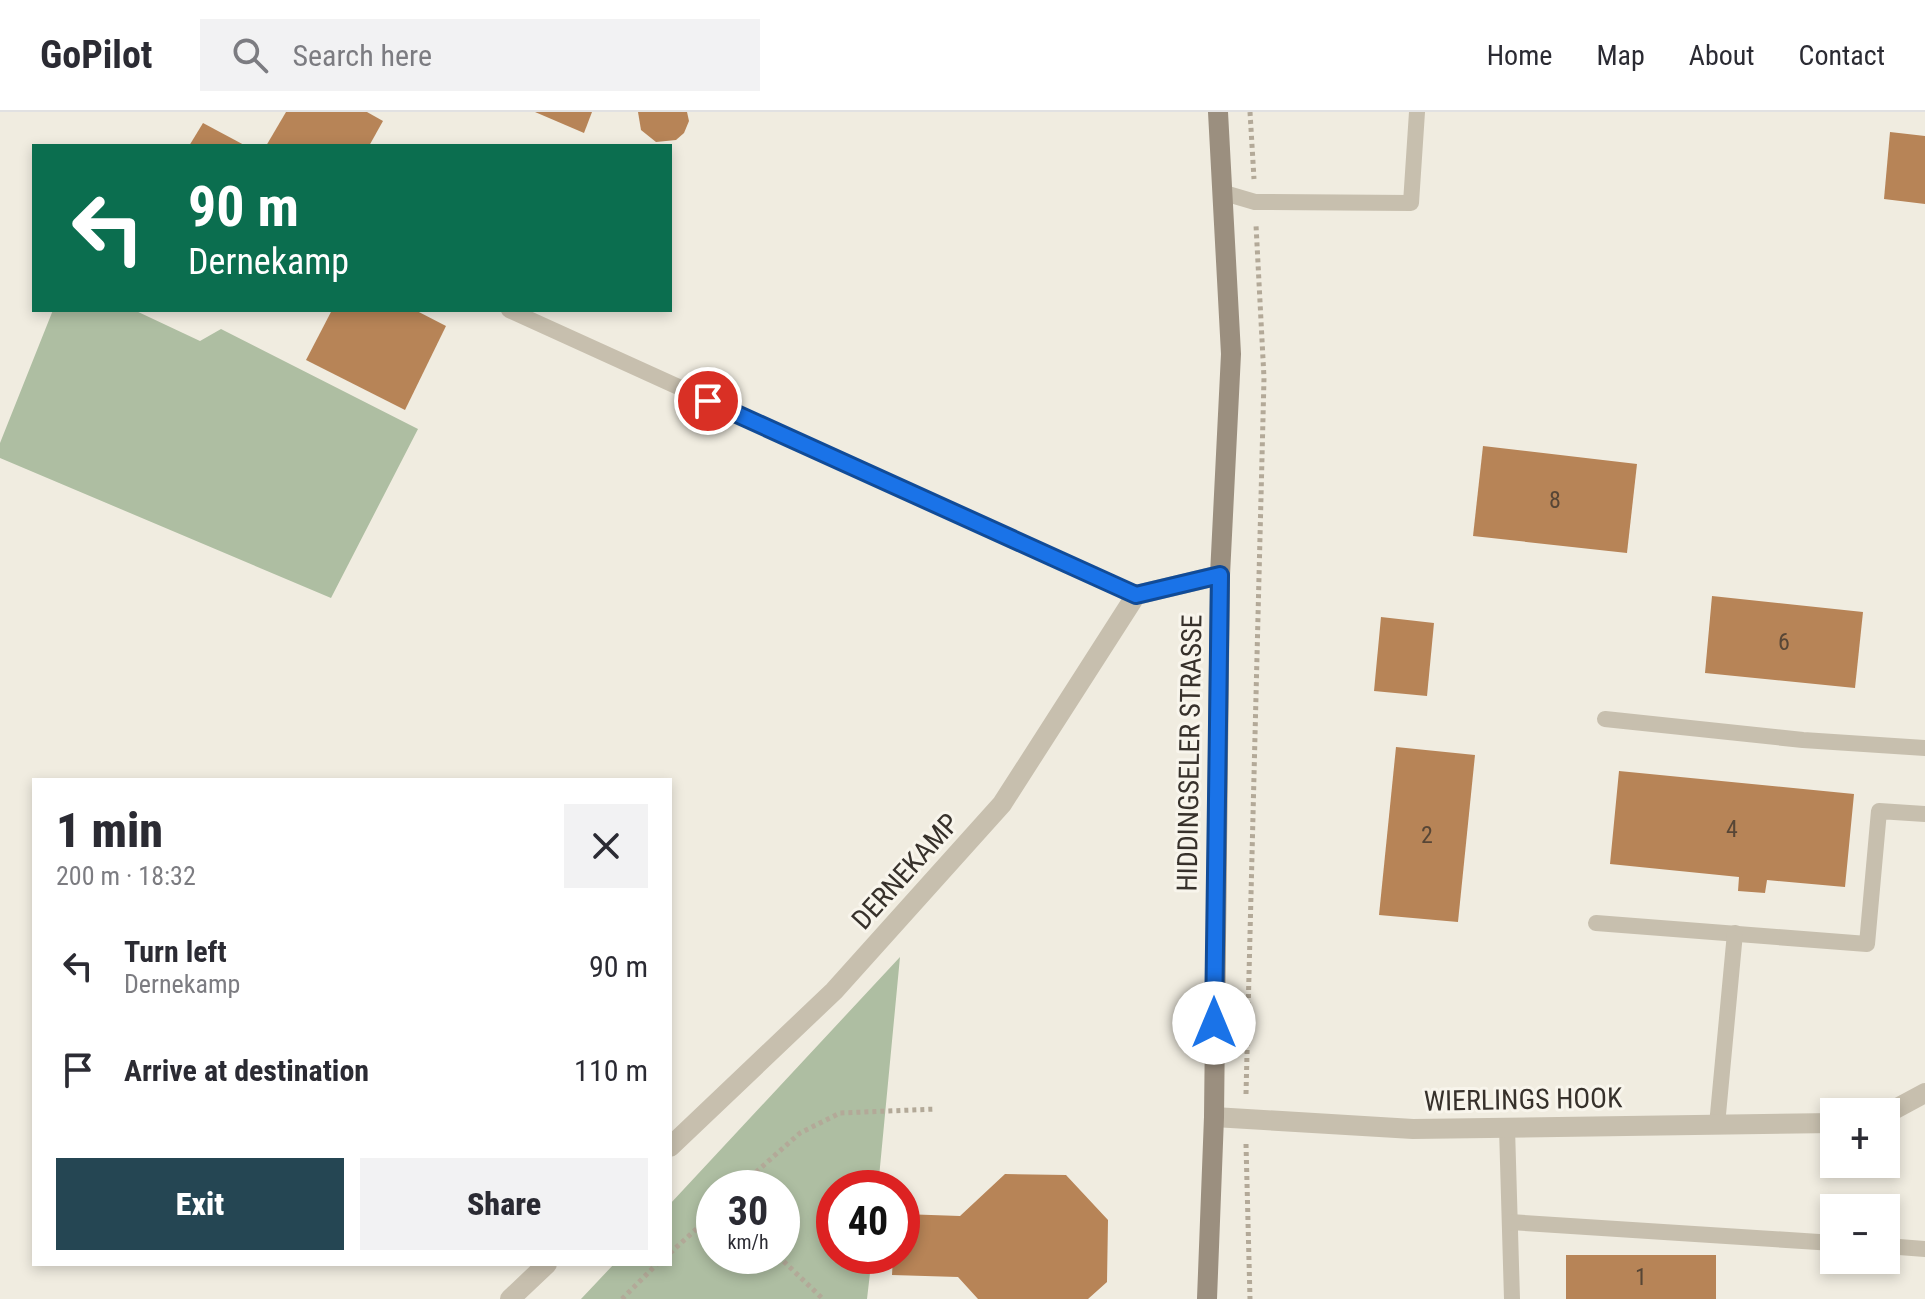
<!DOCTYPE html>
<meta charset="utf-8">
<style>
body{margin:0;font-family:"Roboto Condensed",sans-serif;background:#f2f2f3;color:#2b2b33;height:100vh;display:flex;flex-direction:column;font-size:30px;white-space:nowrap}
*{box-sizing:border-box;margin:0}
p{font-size:26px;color:#7c7c81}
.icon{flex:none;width:44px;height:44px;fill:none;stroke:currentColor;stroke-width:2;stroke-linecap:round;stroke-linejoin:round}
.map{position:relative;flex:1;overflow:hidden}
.side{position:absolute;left:32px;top:666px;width:640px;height:488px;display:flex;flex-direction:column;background:#fff;border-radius:0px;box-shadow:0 4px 12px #0003}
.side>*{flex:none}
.guide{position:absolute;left:32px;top:32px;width:640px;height:168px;border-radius:0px;box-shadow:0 4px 12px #0003;background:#0b6e4f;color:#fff;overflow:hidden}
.fabs{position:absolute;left:1820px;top:986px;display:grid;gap:16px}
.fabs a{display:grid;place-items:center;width:80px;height:80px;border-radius:0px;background:#fff;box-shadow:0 4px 12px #0003;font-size:40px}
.speed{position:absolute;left:696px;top:1058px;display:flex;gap:16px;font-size:40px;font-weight:700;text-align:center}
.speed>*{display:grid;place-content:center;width:104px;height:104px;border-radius:50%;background:#fff;box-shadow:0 4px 12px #0003;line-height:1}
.speed small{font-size:20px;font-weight:400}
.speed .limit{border:12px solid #d22;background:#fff;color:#111}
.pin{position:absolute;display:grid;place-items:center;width:68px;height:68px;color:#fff;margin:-34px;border:4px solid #fff;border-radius:50%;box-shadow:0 2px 8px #0007}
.me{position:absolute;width:88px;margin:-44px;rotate:0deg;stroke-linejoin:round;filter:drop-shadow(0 0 6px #0008)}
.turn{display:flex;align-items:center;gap:28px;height:168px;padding:0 24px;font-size:36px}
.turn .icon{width:104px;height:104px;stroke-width:2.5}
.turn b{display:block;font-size:56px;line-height:68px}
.round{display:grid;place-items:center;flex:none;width:84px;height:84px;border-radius:0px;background:#f2f2f3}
.headline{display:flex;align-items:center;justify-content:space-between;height:136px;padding:0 24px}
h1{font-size:48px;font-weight:800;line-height:60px}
.button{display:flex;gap:16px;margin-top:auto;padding:16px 24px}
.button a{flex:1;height:92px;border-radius:0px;background:#254653;color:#fff;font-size:32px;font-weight:800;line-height:92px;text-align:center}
.button a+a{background:#f2f2f3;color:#2b2b33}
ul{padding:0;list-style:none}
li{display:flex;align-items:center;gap:24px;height:104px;padding:0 24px}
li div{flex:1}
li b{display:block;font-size:30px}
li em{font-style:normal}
header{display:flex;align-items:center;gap:48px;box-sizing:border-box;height:112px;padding:0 40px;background:#fff;border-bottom:2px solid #e1e1e2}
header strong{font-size:38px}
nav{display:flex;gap:44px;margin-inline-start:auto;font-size:28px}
.search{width:560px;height:72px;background:#f2f2f3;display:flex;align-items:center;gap:20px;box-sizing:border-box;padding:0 28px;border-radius:0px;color:#7c7c81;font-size:30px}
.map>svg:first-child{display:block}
.green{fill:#aebea2;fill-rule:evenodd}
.building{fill:#b78457}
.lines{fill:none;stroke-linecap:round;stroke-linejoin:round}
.path{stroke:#b3a998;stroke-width:5;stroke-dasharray:4 4;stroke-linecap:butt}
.lane{stroke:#c7bfae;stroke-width:16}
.street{stroke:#c7bfae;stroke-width:20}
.secondary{stroke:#9b8f7f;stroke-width:20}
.route-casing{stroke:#114b97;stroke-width:20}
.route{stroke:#1a73e8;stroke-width:14}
.labels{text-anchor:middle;stroke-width:6;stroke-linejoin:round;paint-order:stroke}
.number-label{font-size:24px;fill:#574636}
.street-label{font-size:28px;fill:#37312b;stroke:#f8f5ec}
</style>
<header>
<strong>GoPilot</strong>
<div class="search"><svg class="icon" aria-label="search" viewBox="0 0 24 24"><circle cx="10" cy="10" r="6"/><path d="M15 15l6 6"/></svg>Search here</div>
<nav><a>Home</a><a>Map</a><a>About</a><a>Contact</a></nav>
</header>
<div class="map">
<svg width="1925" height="1187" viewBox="0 0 1925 1187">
<rect width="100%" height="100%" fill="#f0ece0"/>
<g class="green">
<path d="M53,198H134L200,229L221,217L418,317L331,486L0,346V331Z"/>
<path d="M900,845L878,1076H834V1144H872L867,1187H581L614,1152H670V1092ZM714,1076H782V1144H714Z"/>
</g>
<g class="building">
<path d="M286,0H367L383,9L369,34H266Z"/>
<path d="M535,0H592L584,21Z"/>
<path d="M638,0H687L689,9L684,21L676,28L656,30L641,18Z"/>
<path d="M203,11L246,34H189Z"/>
<path d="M1890,20L1925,24V92L1884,87Z"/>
<path d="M332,198H415L446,214L405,298L306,248Z"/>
<path d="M1483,334L1637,352L1627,441L1473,424Z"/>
<path d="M1712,484L1863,500L1855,576L1705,561Z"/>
<path d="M1381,505L1434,511L1427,584L1374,579Z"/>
<path d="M1396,635L1475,643L1458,810L1379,803Z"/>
<path d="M1619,659L1854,682L1845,775L1767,768L1765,781L1738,779L1739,765L1610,752Z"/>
<path d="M1005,1062L1066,1063L1108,1108L1107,1170L1088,1187H978L958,1165L892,1163L893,1144H902V1102L960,1104Z"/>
<rect x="1566" y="1143" width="150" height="44"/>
</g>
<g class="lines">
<g class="path">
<path d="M1250,0L1254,67"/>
<path d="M1246,982L1264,266L1256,113"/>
<path d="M1246,1032L1250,1187"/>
<path d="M738,1076L800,1021L840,1001L936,997"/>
<path d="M670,1141L714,1101"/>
<path d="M778,1144L823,1187"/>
<path d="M622,1187L657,1152"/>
</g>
<g class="lane">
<path d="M1221,80L1255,90L1411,91L1417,0"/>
<path d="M509,198L1136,483"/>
<path d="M1605,607L1803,628L1925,636"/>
<path d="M1596,811L1867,832L1879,699L1925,702"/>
<path d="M1717,1013L1735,821"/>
<path d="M1507,1016L1512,1187"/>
<path d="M1510,1110L1834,1131"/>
<path d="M1886,1134L1925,1137"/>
</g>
<g class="street">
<path d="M1886,1002L1925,981"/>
<path d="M1214,1005L1413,1017L1834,1011"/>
<path d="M670,1035L834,879L1002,692L1136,483L1220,463"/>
<path d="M510,1187L547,1152"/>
</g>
<path class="secondary" d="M1207,1187L1214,1005L1220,463L1231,242L1218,0"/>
</g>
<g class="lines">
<defs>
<path id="route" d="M708,289L1136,483L1220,463L1214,911"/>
</defs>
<use href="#route" class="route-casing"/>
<use href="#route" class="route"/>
</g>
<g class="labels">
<g class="number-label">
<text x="1555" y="396">8</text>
<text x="1784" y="538">6</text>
<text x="1732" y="725">4</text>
<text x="1427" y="731">2</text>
<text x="1641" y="1173">1</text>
</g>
<g class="street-label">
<text transform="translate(1189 641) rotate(-89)" y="10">HIDDINGSELER STRASSE</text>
<text transform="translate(905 759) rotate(-48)" y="10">DERNEKAMP</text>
<text transform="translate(1523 987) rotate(-1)" y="10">WIERLINGS HOOK</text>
</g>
</g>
</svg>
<div class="fabs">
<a>+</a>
<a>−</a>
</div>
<div class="speed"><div>30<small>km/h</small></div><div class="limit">40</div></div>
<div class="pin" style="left:708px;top:289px;background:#d93025"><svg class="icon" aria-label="arrive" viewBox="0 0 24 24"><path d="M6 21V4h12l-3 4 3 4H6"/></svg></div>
<svg class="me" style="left:1214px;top:911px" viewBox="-20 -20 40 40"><circle r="19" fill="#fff"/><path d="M0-13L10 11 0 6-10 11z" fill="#1a73e8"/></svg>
<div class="guide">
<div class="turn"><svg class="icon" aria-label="left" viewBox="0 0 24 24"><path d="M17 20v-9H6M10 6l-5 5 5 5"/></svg><div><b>90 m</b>Dernekamp</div></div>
</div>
<section class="side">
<div class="headline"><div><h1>1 min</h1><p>200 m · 18:32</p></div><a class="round"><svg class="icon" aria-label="close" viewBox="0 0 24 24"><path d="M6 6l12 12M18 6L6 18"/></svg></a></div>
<ul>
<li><svg class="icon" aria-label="left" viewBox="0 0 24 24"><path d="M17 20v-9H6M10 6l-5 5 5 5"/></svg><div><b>Turn left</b><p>Dernekamp</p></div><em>90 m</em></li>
<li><svg class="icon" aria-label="arrive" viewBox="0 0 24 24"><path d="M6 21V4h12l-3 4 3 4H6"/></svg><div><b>Arrive at destination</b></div><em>110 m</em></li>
</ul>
<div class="button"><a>Exit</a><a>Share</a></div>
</section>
</div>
